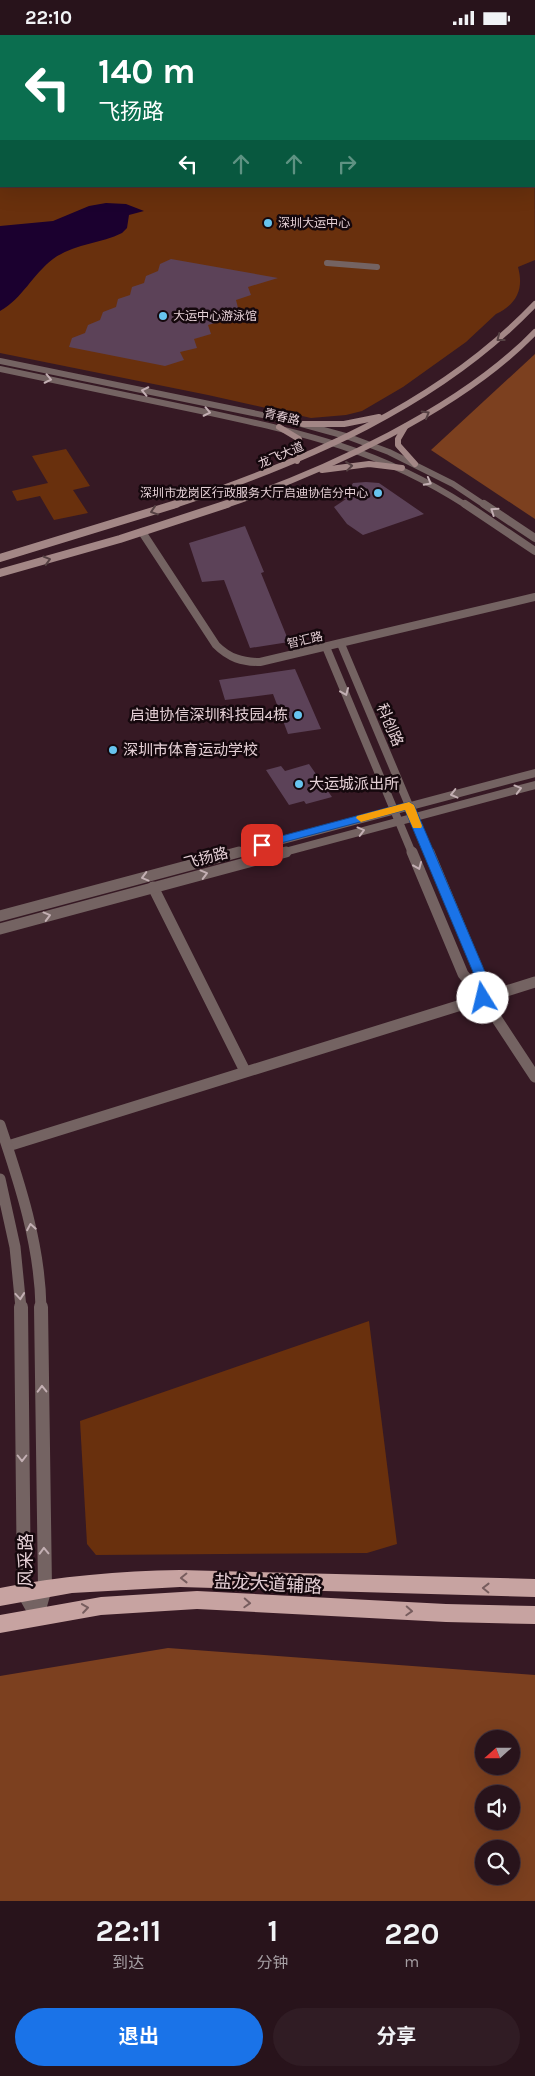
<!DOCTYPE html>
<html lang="zh">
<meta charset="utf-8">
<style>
body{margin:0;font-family:Karla,"Noto Sans SC",sans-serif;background:#301c24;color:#f1f3f6;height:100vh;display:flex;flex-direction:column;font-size:19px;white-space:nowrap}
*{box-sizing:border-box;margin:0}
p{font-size:16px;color:#a59ea3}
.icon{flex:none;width:28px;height:28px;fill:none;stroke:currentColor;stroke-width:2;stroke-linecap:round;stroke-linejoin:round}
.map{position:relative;height:1866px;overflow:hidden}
.details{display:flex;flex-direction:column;background:#28131b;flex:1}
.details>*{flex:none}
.top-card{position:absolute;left:0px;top:0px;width:535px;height:152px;box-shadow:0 5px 20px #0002,0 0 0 1px #44323a;background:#0b6e4f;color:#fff;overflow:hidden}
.needle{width:32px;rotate:249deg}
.controls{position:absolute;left:475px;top:1695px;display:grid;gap:10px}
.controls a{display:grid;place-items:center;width:45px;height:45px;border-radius:50%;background:#28131b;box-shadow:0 5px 20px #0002,0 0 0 1px #44323a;font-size:25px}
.pin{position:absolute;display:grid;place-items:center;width:42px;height:42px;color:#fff;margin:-21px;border-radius:10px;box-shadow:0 2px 8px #0006}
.me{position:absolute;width:55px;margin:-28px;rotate:351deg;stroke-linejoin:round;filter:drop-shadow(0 0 4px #0008)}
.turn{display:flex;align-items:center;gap:18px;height:105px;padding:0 15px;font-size:22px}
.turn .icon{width:65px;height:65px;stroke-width:2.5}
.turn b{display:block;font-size:35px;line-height:42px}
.lanes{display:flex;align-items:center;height:48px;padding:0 15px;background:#0003;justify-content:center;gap:25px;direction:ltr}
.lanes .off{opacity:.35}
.eta{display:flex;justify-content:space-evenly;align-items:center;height:85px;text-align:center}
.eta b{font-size:30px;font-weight:700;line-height:35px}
.button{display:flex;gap:10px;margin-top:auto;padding:10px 15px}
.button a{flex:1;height:58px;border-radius:30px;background:#1a73e8;color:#fff;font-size:20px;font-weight:700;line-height:58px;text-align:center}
.button a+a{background:#301c24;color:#f1f3f6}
.status{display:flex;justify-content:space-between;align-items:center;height:35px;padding:0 25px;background:#28131b;direction:ltr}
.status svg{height:14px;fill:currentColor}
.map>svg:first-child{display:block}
.green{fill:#69300d}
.forest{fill:#7c401f;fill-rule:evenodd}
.water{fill:#1b002f}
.building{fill:#5c4258}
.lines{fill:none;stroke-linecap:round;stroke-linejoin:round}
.pedestrian{stroke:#746362;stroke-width:6}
.minor-far1{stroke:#746362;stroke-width:8}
.minor{stroke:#746362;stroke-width:11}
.tertiary-far3{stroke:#746362;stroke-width:6}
.tertiary-far2{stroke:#746362;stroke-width:8}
.tertiary-far1{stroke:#746362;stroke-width:11}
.tertiary{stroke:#746362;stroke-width:14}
.secondary-far2{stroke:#a38786;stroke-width:5}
.secondary-far1{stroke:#a38786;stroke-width:6}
.secondary{stroke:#a38786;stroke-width:8}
.primary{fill:#c7a3a1;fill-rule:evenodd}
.oneway{stroke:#554143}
.oneway2{stroke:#c3afb3}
.oneway3{stroke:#775d5e}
.route{fill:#1a73e8;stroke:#114b97}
.slow{fill:#f59e0b}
.poi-dot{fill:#67c4ef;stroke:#15080d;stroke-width:2}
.labels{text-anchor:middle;stroke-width:5;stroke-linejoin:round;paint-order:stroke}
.far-poi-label{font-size:12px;fill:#e5d0d6;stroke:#15080d;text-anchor:start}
.far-street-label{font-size:12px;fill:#e5d0d6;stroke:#15080d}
.poi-label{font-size:15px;fill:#e5d0d6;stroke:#15080d;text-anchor:start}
.street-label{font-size:15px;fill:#e5d0d6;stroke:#15080d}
.near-street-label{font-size:18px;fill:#e5d0d6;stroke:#15080d}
</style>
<div class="status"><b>22:10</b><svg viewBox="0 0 49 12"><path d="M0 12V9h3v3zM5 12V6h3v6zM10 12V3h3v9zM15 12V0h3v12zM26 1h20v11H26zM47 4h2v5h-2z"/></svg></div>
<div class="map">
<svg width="535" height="1866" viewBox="0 0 535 1866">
<rect width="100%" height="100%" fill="#361924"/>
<g class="green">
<path d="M184,0H450L460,1H182Z"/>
<path d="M534,10L535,225L518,232C524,254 517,269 496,279L466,307L403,352L362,376L346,380L311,383L208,360L0,318V77L1,151H534Z"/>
<path d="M66,414L90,451L73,455L88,478L54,485L40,461L17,466L12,456L48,448L32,421Z"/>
<path d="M369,1286L397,1509L367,1518L96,1520L87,1509L80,1386Z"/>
</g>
<g class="forest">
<path d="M535,319V484L431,415Z"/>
<path d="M168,1613L535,1640V1866H0V1641ZM484,1704H511V1731H484ZM484,1759H511V1786H484ZM484,1814H511V1841H484Z"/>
</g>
<path class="water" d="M106,168L126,169L144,176L129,180L127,193L122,198C100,209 73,209 53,224C32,240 23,263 0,276V191L53,186L89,171Z"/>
<g class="building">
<path d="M171,224L278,243L248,252L251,260L236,265L238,273L222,277L225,285L208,290L211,299L194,304L197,313L180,317L184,325L165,331L69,312L72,303L85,298L88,290L100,285L103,277L116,272L118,264L130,260L132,252L144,248L146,241L158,236L160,229Z"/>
<path d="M366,447L379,448L424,479L363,500L347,489L334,472L346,464H344L353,448Z"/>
<path d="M245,491L264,537L261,538L289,607L250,613L224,545L202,547L189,508Z"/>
<path d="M295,634L321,694L288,699L273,659L225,665L219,645Z"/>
<path d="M309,729L332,762L306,769L304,766L289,770L266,735L281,731L285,736Z"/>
</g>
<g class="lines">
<path class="pedestrian" d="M327,228L377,232"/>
<g class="minor-far1">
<path d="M142,497L216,610C229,623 242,627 260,627L535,562"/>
<path d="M341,609L429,818"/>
<path d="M326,612L412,818"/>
</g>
<g class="minor">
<path d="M412,817L463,939L483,963L535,1042"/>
<path d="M429,817L479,937L483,962"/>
<path d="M153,852L245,1036"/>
<path d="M8,1111L535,947"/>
</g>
<g class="tertiary-far3">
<path d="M0,326L287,385L349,402L389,417L453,449L486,471"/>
<path d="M0,334C67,348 134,362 201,376C302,398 377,413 467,471"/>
</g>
<g class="tertiary-far2">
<path d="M465,469L535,516"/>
<path d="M484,469L535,503"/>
<path d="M234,818L535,738"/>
<path d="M281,818L535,750"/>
</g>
<g class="tertiary-far1">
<path d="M0,881L239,817"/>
<path d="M0,894L286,817"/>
<path d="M0,1090C20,1149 40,1210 41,1273"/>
<path d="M0,1144L15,1212L21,1273"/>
</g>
<g class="tertiary">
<path d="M21,1272L24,1558L37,1581"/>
<path d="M37,1581L45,1553L41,1272"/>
</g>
<g class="secondary-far2">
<path d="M132,1L134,0"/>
<path d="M159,1L161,0"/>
</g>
<g class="secondary-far1">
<path d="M303,389H344L379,382"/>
<path d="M279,392L299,404L301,414L297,426"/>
<path d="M405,392L398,404V410L415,429"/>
<path d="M322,435L369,429L402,433"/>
<path d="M172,471C303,427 438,371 535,269"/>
<path d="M223,471C325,436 460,375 535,297"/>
</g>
<g class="secondary">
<path d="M0,523L176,469"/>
<path d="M0,538L120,504L227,469"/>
</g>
<g class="primary">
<path d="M509,0H525L526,1H511Z"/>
<path d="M180,1535L535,1544V1562L180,1552L72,1558L0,1571V1553C60,1541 119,1536 180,1535Z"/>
<path d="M197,1556L446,1569L535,1571V1589L446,1587L197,1574L101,1580L0,1598V1580L101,1562Z"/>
</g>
</g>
<defs><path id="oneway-chevron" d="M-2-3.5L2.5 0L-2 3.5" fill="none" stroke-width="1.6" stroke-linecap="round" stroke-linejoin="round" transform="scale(1.25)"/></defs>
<g class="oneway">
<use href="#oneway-chevron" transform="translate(500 303) rotate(142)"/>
<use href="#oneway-chevron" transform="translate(426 379) rotate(-30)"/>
<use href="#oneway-chevron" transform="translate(349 431) rotate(-6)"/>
<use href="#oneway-chevron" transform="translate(154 476) rotate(162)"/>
<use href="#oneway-chevron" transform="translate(47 525) rotate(-16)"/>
</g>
<g class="oneway2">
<use href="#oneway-chevron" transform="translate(48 344) rotate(12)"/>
<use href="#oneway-chevron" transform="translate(145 356) rotate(-168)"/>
<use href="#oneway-chevron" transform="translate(207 377) rotate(12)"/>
<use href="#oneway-chevron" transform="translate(428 447) rotate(28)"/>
<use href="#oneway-chevron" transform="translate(494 476) rotate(-146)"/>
<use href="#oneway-chevron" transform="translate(345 657) rotate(67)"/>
<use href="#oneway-chevron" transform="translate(518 754) rotate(-15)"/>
<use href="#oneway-chevron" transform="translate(454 759) rotate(166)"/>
<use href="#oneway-chevron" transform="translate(361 796) rotate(-15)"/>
<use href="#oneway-chevron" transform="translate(418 831) rotate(67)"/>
<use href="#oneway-chevron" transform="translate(204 839) rotate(-15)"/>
<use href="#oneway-chevron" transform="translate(145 842) rotate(165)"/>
<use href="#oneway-chevron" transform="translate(47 881) rotate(-15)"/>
<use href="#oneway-chevron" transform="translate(31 1192) rotate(-100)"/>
<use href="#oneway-chevron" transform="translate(20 1261) rotate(85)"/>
<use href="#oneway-chevron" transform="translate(42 1354) rotate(-91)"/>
<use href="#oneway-chevron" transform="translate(22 1423) rotate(90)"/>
<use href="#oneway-chevron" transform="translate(44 1516) rotate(-92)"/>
</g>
<g class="oneway3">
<use href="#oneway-chevron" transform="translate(184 1543) rotate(179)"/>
<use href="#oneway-chevron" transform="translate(486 1553) rotate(-179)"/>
<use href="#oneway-chevron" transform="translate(247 1568) rotate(3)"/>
<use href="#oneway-chevron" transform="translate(85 1573) rotate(-8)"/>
<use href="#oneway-chevron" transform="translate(409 1576) rotate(3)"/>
</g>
<path class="route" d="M409,767L414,770L485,937L489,963L487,966H479L477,963L473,937L405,775L262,813L257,810L259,807Z"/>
<path class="slow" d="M409,767L414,770L422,791L421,793H413L405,775L361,787L356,783L357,781Z"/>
<g class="poi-dot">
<circle cx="268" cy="188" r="5"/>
<circle cx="163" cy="281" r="5"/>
<circle cx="378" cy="458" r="5"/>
<circle cx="298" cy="680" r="5"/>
<circle cx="113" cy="715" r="5"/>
<circle cx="299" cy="749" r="5"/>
</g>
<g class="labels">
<g class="far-poi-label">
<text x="278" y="192">深圳大运中心</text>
<text x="173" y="285">大运中心游泳馆</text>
<text x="368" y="462" text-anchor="end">深圳市龙岗区行政服务大厅启迪协信分中心</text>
</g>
<g class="far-street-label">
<text transform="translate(282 382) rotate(13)" y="4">青春路</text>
<text transform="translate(281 420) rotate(-23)" y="4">龙飞大道</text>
<text transform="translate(305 605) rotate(-13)" y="4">智汇路</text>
</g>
<g class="poi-label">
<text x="288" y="685" text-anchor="end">启迪协信深圳科技园4栋</text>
<text x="123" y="720">深圳市体育运动学校</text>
<text x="309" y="754">大运城派出所</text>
</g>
<g class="street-label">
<text transform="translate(390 690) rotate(67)" y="5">科创路</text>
<text transform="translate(206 823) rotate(-15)" y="5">飞扬路</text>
</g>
<g class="near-street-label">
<text transform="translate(26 1525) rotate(-90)" y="6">风采路</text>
<text transform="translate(268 1549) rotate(3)" y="6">盐龙大道辅路</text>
</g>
</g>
</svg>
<div class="controls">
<a><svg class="needle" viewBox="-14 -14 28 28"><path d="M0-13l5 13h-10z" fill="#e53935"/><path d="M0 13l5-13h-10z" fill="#a59ea3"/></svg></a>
<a><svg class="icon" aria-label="sound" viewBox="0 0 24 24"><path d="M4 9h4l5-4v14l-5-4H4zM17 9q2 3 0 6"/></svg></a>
<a><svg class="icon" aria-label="search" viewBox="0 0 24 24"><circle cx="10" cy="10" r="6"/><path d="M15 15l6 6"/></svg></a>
</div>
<div class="pin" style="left:262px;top:810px;background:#d93025"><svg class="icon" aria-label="arrive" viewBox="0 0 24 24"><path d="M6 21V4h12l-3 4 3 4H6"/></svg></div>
<svg class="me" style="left:483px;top:963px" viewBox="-20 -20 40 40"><circle r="19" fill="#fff"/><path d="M0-13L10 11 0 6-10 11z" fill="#1a73e8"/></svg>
<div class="top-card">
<div class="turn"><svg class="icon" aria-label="left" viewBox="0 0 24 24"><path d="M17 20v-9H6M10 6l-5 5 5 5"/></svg><div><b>140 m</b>飞扬路</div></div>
<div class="lanes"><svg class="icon" aria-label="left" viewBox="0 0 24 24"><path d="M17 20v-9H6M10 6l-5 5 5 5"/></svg><svg class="icon off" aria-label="ahead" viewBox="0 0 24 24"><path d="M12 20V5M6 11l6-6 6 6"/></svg><svg class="icon off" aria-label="ahead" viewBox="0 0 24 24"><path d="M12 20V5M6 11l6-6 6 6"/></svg><svg class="icon off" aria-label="right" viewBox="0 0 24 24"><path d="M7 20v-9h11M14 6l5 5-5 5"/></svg></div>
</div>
</div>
<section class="details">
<div class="eta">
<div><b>22:11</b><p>到达</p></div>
<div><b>1</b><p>分钟</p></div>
<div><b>220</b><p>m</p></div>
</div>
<div class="button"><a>退出</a><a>分享</a></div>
</section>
